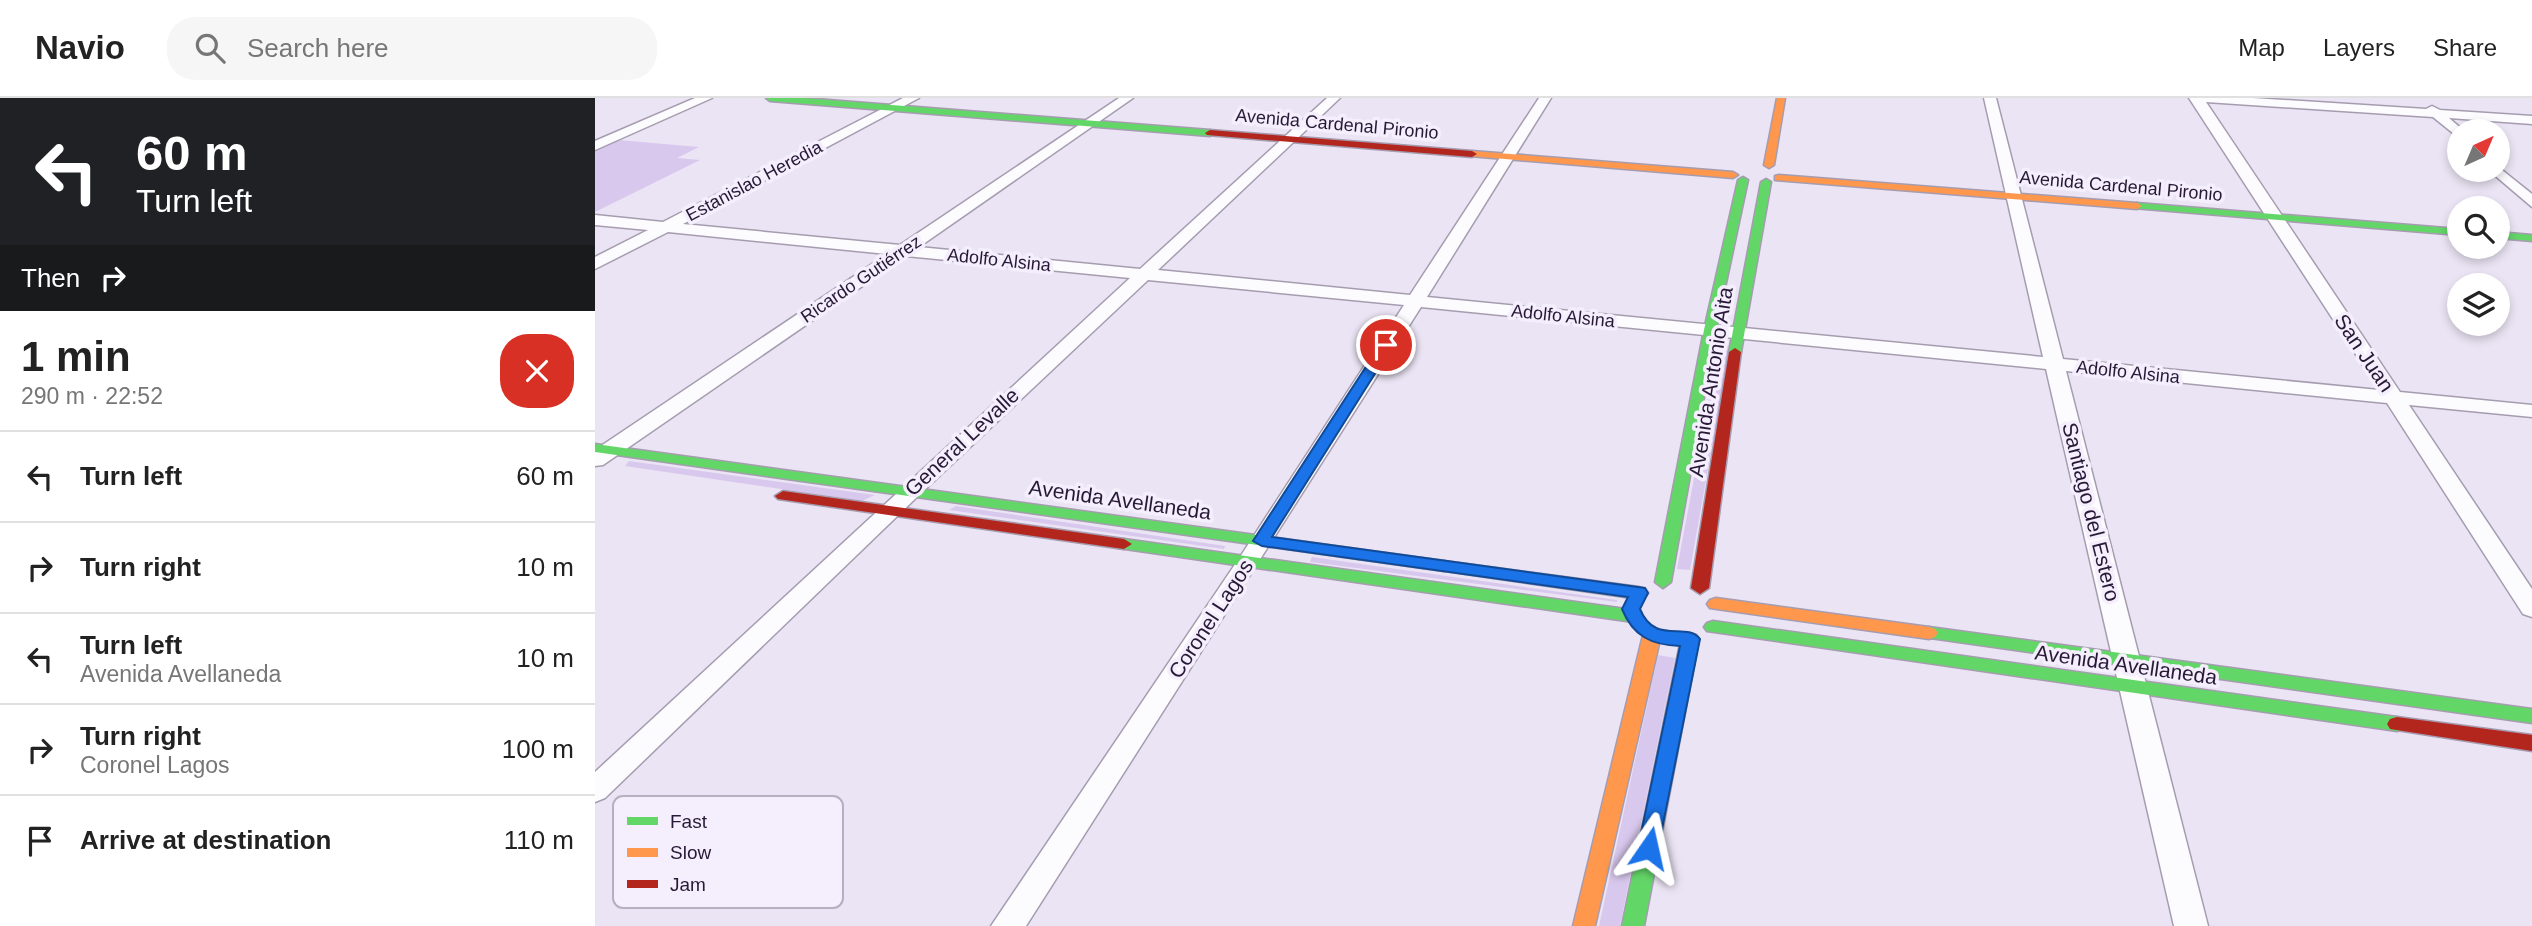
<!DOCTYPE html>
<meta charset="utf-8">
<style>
body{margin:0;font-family:Helvetica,sans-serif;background:#f6f6f6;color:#222;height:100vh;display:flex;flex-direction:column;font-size:26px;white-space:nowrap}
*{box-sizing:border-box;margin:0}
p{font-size:23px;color:#767676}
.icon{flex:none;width:38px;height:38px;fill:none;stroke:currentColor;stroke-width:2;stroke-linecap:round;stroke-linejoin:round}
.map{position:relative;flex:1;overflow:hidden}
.panel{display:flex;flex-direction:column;background:#fff;width:595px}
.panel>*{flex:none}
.hud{background:#202124;color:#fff;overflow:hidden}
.needle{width:46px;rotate:44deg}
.controls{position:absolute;left:1852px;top:21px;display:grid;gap:14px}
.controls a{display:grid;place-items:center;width:63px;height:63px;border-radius:50%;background:#fff;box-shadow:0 4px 10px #0003;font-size:35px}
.pin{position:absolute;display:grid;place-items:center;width:60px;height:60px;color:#fff;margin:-30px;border:4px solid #fff;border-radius:50%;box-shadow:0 2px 7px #0007}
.me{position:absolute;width:77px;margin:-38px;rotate:11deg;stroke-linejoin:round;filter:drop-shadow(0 0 5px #0008)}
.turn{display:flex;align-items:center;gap:24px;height:147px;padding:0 21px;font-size:32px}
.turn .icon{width:91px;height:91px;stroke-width:2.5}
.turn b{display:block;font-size:49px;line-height:60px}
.then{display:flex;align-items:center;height:66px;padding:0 21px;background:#0003;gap:14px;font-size:26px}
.round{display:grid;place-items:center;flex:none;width:74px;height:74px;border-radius:28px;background:#f6f6f6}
.headline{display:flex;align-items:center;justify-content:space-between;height:119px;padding:0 21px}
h1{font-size:42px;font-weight:700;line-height:52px}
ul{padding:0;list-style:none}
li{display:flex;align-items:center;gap:21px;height:91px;padding:0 21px;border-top:2px solid #e0e0e0}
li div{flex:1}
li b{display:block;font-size:26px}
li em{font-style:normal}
header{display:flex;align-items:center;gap:42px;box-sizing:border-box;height:98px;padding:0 35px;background:#fff;border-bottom:2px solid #e0e0e0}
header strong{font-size:33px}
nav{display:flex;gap:38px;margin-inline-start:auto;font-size:24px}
.search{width:490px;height:63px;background:#f6f6f6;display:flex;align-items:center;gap:18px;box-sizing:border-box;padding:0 24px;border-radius:28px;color:#767676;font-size:26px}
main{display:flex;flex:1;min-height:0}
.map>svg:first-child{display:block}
.green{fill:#d9c8ee}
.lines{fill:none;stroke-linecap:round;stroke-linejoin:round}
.street-casing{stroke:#a69cb0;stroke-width:3}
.fast-casing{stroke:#a69cb0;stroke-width:3}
.slow-casing{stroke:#a69cb0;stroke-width:3}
.jam-casing{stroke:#a69cb0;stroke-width:3}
.street{fill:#fcfbfd;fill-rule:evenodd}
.fast{fill:#63d668;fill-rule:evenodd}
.slow{fill:#ff974d;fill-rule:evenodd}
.jam{fill:#b3261e;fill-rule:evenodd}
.route{fill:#1a73e8;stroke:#114b97;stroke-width:2}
.labels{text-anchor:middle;stroke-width:7;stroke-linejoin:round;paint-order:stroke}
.far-street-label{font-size:18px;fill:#281a36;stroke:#f4eefd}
.street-label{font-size:21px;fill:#281a36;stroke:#f4eefd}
.key{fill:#f4eefd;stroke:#b7aec1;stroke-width:2}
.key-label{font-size:19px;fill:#281a36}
</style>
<header>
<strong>Navio</strong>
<div class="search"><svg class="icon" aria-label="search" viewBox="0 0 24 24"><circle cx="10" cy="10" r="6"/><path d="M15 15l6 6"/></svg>Search here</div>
<nav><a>Map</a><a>Layers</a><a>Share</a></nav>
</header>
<main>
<section class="panel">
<div class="hud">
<div class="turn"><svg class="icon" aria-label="left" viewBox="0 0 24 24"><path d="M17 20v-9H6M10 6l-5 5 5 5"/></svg><div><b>60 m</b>Turn left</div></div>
<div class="then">Then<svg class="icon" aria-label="right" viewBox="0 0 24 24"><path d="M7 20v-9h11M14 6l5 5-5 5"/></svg></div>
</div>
<div class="headline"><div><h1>1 min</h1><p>290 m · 22:52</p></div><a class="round" style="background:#d93025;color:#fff"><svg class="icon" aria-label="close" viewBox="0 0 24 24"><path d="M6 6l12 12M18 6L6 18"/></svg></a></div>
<ul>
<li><svg class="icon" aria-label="left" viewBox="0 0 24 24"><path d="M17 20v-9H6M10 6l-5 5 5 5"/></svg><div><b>Turn left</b></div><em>60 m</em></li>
<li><svg class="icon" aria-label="right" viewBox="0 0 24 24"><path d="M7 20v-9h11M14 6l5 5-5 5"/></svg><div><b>Turn right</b></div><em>10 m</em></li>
<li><svg class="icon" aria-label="left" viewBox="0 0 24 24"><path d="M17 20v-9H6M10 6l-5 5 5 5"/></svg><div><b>Turn left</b><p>Avenida Avellaneda</p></div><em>10 m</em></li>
<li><svg class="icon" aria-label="right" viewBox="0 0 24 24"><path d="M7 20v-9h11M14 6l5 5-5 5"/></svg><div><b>Turn right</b><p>Coronel Lagos</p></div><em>100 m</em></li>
<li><svg class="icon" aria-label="arrive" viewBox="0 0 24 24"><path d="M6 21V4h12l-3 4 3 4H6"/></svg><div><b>Arrive at destination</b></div><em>110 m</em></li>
</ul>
</section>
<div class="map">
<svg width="1937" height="828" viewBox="0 0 1937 828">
<rect width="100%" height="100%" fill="#ebe4f4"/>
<g class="green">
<path d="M23,42L104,49L82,60L105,62L0,114V52Z"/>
<path d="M1124,247L1135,248L1095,472L1082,471Z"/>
<path d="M34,363L280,397L267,403L30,368Z"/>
<path d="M361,408L630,448L629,451L354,412Z"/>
<path d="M717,459L1022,502V504L715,464Z"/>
<path d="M1063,557L1080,560L1025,828H1004Z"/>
</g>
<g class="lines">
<defs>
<g id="street">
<path d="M100,0H117L0,52V43Z"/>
<path d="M308,0H324L88,126L305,147L524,0H538L324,149L545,171L732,0H745L563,172L815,197L944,0H956L832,199L1448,259L1389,0H1401L1468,261L1784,292L1594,0H1658L1831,11L1837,8L1845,12L1937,18V26L1854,20L1869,33H1864V40L1838,19L1611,4L1805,294L1937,307V319L1814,307L1937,491V519L1928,516L1792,305L1471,273L1613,828H1579L1451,271L826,209L431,828H396L645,459L809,207L553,182L322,399L10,700L0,704V674L535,180L311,158L8,367L0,368V352L292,156L73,134L0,171V159L53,132L0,127V117L68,124Z"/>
<path d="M1902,68L1937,96V109L1897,75L1895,72H1902Z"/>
</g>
<g id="fast">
<path d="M171,0H208L615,32L620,35L615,38L175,3Z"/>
<path d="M1148,79L1153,82L1121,232L1076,484L1068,490L1060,484L1109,232L1143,82Z"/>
<path d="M1171,81L1176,84L1146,254L1140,258L1134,254L1166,84Z"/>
<path d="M1542,105L1864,131V137L1538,110V106Z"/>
<path d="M1902,134L1937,137V143L1902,140Z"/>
<path d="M0,346L849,463L857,468L849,473L0,354Z"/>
<path d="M529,441L1038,512L1044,514L1047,518L1044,522L1038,524L523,450L521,446L523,442Z"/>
<path d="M1118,523L1802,619L1809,621L1812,626L1809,631L1802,633L1112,533L1109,529L1112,525Z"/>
<path d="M1334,529L1937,611V625L1328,539L1325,535L1328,531Z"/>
<path d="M1095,535L1101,537L1104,541L1049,828H1027L1086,541L1089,537Z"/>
</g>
<g id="slow">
<path d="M1182,0H1190L1179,67L1174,70L1169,67Z"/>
<path d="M877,53L1138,74L1143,77L1138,80L874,58L872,56Z"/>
<path d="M1184,77L1542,105L1547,108L1542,111L1180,82V78Z"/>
<path d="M849,463L1044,489L1050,491L1053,495L1050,499L1044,501L843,472L841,468Z"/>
<path d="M1121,500L1334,529L1340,531L1343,535L1340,539L1334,541L1115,510L1112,506L1115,502Z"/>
<path d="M1057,531L1063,533L1066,537L1000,828H978L1048,537L1051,533Z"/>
</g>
<g id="jam">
<path d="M615,32L877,53L882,56L877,59L612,37L610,35Z"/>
<path d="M1140,250L1146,254L1114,490L1105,496L1096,490L1134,254Z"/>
<path d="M188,393L529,441L537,446L529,451L183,401L180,398Z"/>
<path d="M1802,619L1937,637V653L1795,631L1792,626L1795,621Z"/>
</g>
</defs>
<use href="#street" class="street-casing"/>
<use href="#fast" class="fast-casing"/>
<use href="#slow" class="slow-casing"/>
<use href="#jam" class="jam-casing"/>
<use href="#street" class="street"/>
<use href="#fast" class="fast"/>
<use href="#slow" class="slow"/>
<use href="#jam" class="jam"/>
</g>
<path class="route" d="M787,244L798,247L677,439L1050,490L1053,495L1045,511C1060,548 1092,523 1105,541L1062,756L1054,759L1046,756L1043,750L1085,548C1056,547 1038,538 1027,511L1033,499L667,448L658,443Z"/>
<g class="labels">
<g class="far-street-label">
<text transform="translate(742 26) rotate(5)" y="6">Avenida Cardenal Pironio</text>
<text transform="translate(159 83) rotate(-28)" y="6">Estanislao Heredia</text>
<text transform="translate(1526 88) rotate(5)" y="6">Avenida Cardenal Pironio</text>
<text transform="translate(404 162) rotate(6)" y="6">Adolfo Alsina</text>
<text transform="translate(266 181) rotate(-34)" y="6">Ricardo Gutiérrez</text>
<text transform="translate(968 218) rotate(6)" y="6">Adolfo Alsina</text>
<text transform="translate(1533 274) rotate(6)" y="6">Adolfo Alsina</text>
</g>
<g class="street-label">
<text transform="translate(1769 255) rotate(56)" y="7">San Juan</text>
<text transform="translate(1116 284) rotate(-81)" y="7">Avenida Antonio Aita</text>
<text transform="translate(367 344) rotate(-43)" y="7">General Levalle</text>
<text transform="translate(525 402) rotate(8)" y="7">Avenida Avellaneda</text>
<text transform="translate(1496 414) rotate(76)" y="7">Santiago del Estero</text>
<text transform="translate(616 521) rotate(-57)" y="7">Coronel Lagos</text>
<text transform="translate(1531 567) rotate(8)" y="7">Avenida Avellaneda</text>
</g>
</g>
<rect x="18" y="698" width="230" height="112" rx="10" class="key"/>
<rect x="32" y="719" width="31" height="8" fill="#63d668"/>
<rect x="32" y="750" width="31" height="9" fill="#ff974d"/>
<rect x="32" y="782" width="31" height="8" fill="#b3261e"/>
<g class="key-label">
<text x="75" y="730">Fast</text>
<text x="75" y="761">Slow</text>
<text x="75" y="793">Jam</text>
</g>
</svg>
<div class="controls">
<a><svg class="needle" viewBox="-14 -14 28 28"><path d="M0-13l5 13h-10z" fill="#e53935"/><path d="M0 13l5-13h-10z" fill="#767676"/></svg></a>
<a><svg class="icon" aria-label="search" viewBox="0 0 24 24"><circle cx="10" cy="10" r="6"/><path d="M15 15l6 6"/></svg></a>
<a><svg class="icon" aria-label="layers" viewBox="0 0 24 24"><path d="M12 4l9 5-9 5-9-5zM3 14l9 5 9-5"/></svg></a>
</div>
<div class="pin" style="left:791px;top:247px;background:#d93025"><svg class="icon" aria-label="arrive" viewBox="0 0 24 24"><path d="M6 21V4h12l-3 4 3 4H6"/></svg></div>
<svg class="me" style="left:1054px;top:750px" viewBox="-20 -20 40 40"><path d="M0-17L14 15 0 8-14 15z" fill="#1a73e8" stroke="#fff" stroke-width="4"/></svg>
</div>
</main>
